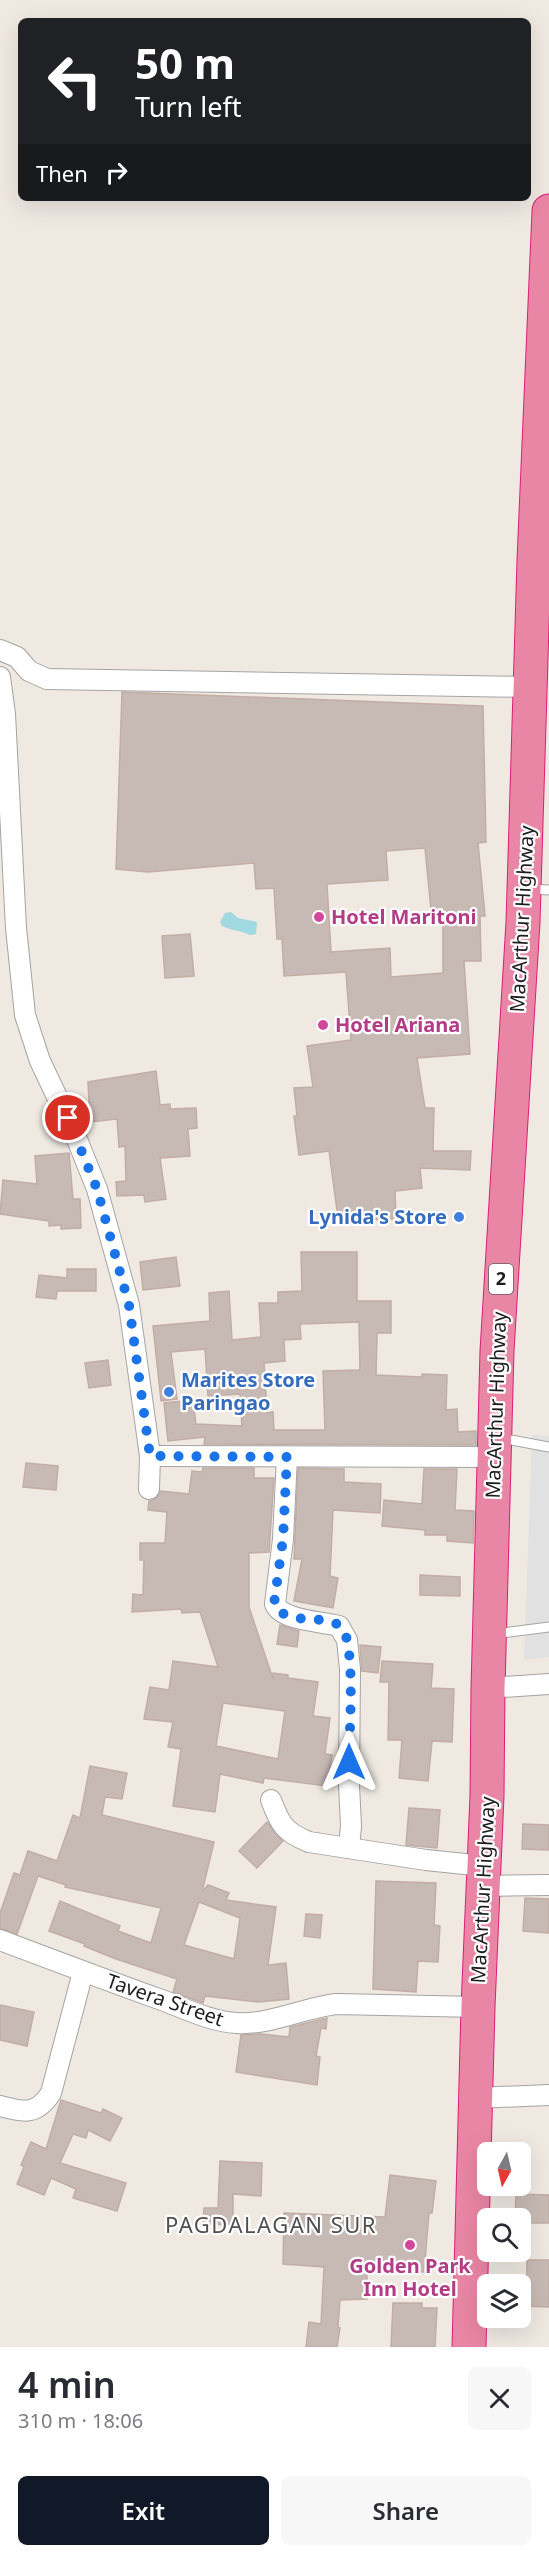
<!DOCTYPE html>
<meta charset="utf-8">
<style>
body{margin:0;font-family:"Noto Sans",sans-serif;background:#f7f7f7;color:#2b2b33;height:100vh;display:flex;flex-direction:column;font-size:22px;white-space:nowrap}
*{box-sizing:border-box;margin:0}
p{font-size:20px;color:#7c7c81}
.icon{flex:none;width:33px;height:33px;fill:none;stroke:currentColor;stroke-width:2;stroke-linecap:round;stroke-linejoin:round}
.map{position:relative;height:2347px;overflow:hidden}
.drawer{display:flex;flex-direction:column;background:#fff;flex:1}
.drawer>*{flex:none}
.guide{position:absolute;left:18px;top:18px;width:513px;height:183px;border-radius:9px;box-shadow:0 6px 24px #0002;background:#202124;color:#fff;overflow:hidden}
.needle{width:39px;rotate:188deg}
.fabs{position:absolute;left:477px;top:2142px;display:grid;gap:12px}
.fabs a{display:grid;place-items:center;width:54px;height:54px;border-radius:9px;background:#fff;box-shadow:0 6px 24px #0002;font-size:30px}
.pin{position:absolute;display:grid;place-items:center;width:51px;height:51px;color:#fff;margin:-26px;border:3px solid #fff;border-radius:50%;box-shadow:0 2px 6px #0007}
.me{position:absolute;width:66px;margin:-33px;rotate:0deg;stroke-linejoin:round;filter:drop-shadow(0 0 4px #0008)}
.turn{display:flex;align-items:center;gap:21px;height:126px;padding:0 18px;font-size:27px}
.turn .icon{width:78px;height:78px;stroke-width:2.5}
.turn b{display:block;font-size:42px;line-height:51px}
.then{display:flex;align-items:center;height:57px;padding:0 18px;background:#0003;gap:12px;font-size:22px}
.round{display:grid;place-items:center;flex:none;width:63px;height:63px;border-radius:9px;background:#f7f7f7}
.overview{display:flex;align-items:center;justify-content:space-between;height:102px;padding:0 18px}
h1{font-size:36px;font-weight:600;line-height:45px}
.button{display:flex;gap:12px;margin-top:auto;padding:12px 18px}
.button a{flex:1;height:69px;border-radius:9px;background:#111827;color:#fff;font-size:24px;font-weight:600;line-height:69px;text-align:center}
.button a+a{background:#f7f7f7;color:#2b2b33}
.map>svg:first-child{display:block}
.parking{fill:#e1e1e1}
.water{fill:#a0d9df}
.building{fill:#c7bab5;stroke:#c1ada4;stroke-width:1.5;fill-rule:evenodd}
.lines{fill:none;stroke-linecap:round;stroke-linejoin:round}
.lane-casing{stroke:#a4a4a4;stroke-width:11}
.street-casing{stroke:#a4a4a4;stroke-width:22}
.highway-casing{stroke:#e01c79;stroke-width:35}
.lane{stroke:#fff;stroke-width:9}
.street{stroke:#fff;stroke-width:20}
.highway{stroke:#ea86a5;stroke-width:33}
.route{stroke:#1a73e8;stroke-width:10;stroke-dasharray:0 18}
.hotel-dot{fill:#d1479c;stroke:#fff;stroke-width:2}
.shop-dot{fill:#3f7fe0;stroke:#fff;stroke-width:2}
.labels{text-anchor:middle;stroke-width:4.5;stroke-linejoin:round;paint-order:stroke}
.shield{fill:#fff;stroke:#616161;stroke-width:1.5}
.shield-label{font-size:18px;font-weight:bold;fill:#1d1d1d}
.hotel-label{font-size:20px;font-weight:bold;fill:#b23c85;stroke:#fff;text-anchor:start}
.street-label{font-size:20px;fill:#1d1d1d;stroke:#fff}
.shop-label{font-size:20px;font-weight:bold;fill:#366cbe;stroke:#fff;text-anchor:end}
.quarter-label{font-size:22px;letter-spacing:1.5px;fill:#505050;stroke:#fff}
</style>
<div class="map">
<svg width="549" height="2347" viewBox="0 0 549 2347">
<rect width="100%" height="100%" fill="#efe9e2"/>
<path class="parking" d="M532,1435L549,1436V1657L524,1660Z"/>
<path class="water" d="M231,912L238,918L257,922L256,934L250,935C240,930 232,931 222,926L220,922L225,913Z"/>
<g class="building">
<path d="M122,692L483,706L486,842L478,843L485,916H480L481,961H464L470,1054L417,1058L425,1108H434L433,1151H471L470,1170L420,1168L422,1188L395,1191L396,1219L365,1220L366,1222L339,1225L329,1151L299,1155L294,1116H297L294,1088L313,1087L307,1046L351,1040L346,972L284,976L282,939H277L274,888L256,889L254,863L148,872L116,869ZM425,848L432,920L443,919V973L391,977L390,948L331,952L327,884L388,880L386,851Z"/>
<path d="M190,934L194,976L165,978L162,936Z"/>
<path d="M156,1071L160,1105L170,1104V1109L196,1108L197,1128L188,1129L190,1156L160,1158L166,1199L145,1202L144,1195L117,1196L116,1182L126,1181L125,1146L119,1147L117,1119L90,1122L88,1082Z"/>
<path d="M69,1153L73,1199H80L81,1228L61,1229V1225L49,1226V1221L0,1214L3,1180L37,1184L35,1156Z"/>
<path d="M301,1252H357V1301H391V1333H377L376,1375L422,1377V1374L447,1375L446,1410L457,1409L458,1432L476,1431V1445L204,1444L205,1437L168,1441L164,1403L193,1400L196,1424L242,1426L240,1394L208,1396L205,1349L171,1352L177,1399L161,1401L153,1326L210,1321L209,1293L229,1291L232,1340L261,1337L259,1303H278V1292L302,1291ZM359,1322L360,1370L323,1371L325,1430H274L273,1412L267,1413L264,1363L285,1361L284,1340L301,1339L300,1324Z"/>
<path d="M176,1257L180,1286L143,1290L140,1262Z"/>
<path d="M67,1269H96V1291H57L56,1299L36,1297L39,1275L67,1278Z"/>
<path d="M108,1360L111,1385L89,1388L85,1363Z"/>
<path d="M26,1463L58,1466L56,1490L23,1487Z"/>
<path d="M203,1468H254V1478H274L269,1552L249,1553V1607L273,1679V1673L288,1675V1678L318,1682L313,1716L330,1718L325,1754L332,1755L327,1786L264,1778L263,1783L220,1774L215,1812L173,1806L181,1749L168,1747L173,1722L144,1719L150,1687L169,1690L173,1661L218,1667L200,1612L182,1613L181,1609L132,1612L133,1594L143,1595L144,1560H140V1543H165L167,1512L148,1510L149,1501L155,1499L161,1491L189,1494L192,1471L202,1472ZM223,1703L285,1711L278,1759L216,1746Z"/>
<path d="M298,1468L344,1469V1482L381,1484L380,1513L333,1510L330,1576L338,1578L333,1608L294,1601L302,1559H294Z"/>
<path d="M424,1469H457L455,1510L474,1511L473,1543L447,1541V1535H425V1530L382,1526L384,1500L422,1504Z"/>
<path d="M420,1575L460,1577V1596L420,1595Z"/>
<path d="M280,1625L299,1631L297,1647L277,1644Z"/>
<path d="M360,1645L381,1647L378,1673L362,1671Z"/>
<path d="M382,1661L433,1664L431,1688L454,1689L452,1742L432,1741L428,1781L399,1778L402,1740H388L389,1682H380Z"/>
<path d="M90,1766L127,1773L122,1799L105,1797L102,1815L214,1842L202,1892L208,1885L229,1893L226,1900L276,1907L268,1965L286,1963L289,1999L259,2002L205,1996L203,2003L173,1992L177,1979L116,1959L84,1946L85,1944L49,1931L60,1901L120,1926L118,1931L151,1943L161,1908L65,1887L66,1885L38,1876L17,1934L0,1928V1913L14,1873L20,1875L28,1851L57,1861L73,1815L80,1818ZM199,1902L240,1918L234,1959L184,1945Z"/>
<path d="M409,1808L440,1810L437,1848L406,1845Z"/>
<path d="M267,1822L283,1841L257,1868L239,1851Z"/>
<path d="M523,1824L549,1825V1850L522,1849Z"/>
<path d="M376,1881L436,1883L434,1925L440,1926L438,1962L418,1961L416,1992L373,1989Z"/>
<path d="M525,1898L549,1899V1933L523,1931Z"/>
<path d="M306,1914L322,1915L320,1938L304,1936Z"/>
<path d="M0,2005L34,2012L27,2046L0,2040Z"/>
<path d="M327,2018L326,2029L321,2028L316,2056L320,2057L317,2085L236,2072L241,2035L261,2034L289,2037L290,2027Z"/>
<path d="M61,2100L101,2113L103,2109L122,2118L110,2141L88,2130L86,2138L73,2134L60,2163L126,2183L117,2211L73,2198L76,2189L51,2178L44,2195L17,2184L24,2167L21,2165L31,2142L46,2149Z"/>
<path d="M220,2161L262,2163L261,2196L233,2194V2225L203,2224L204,2208H218Z"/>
<path d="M390,2175L436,2181L432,2213H429L424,2272L367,2269V2299L340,2300L338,2327L340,2328L337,2347H306L309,2322L321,2324L324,2267L283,2264L284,2213L385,2217Z"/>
<path d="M516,2194L549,2195V2223H520V2218H515Z"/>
<path d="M527,2260H549V2307L526,2306Z"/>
<path d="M393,2303H422V2308H437L435,2347H391Z"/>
</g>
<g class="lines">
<defs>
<g id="lane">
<path d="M530,889L549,890"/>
<path d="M501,1438L549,1447"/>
<path d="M495,1634L549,1627"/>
</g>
<g id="street">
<path d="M0,650L17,657L29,671L47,679L532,687"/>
<path d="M0,677L5,714L16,928L25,1015L40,1061L76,1137L97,1189L129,1305L150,1456L149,1489"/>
<path d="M150,1456L494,1457"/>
<path d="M287,1457L283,1539L275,1604C282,1621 321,1621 339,1626L347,1640L350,1669L349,1785L351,1826L349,1848"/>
<path d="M488,1688L549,1684"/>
<path d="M271,1800C280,1824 284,1832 309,1842L426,1860L484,1866"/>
<path d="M483,1886L549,1885"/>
<path d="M0,1940C53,1960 106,1980 159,1999C184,2008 211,2022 237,2023C270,2025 303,2008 336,2004L478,2007"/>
<path d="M475,2098L549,2095"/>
<path d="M0,2106C24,2112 36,2116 51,2093L83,1972"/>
</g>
<path id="highway" d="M469,2347L478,2007L487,1796L488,1688L497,1351L523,922L534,560L549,211"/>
</defs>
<use href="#lane" class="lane-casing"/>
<use href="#street" class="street-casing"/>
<use href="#highway" class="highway-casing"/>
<use href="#lane" class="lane"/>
<use href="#street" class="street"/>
<use href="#highway" class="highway"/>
</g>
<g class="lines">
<path class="route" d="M68,1118L97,1189L129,1305L150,1456L287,1457L283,1539L274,1604C286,1628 328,1612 342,1628C356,1645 349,1736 349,1762"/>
</g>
<g class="hotel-dot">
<circle cx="319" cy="917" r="6"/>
<circle cx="323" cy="1025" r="6"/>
<circle cx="410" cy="2245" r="6"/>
</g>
<g class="shop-dot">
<circle cx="459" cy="1217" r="6"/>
<circle cx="169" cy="1392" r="6"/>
</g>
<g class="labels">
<rect class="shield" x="489" y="1264" width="24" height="30" rx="4.5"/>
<g class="shield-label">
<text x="501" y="1285">2</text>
</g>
<g class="hotel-label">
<text x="331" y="924">Hotel Maritoni</text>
<text x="335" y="1032">Hotel Ariana</text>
<text x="410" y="2273" text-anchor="middle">Golden Park<tspan x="410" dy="23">Inn Hotel</tspan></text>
</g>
<g class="street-label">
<text transform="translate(522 919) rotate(-87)" y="7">MacArthur Highway</text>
<text transform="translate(496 1405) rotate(-88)" y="7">MacArthur Highway</text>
<text transform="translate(483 1890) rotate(-87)" y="7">MacArthur Highway</text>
<text transform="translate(165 2000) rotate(19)" y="7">Tavera Street</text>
</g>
<g class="shop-label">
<text x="447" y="1224">Lynida's Store</text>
<text x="181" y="1387" text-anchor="start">Marites Store<tspan x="181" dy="23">Paringao</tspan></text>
</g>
<g class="quarter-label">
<text x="271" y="2233">PAGDALAGAN SUR</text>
</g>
</g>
</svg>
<div class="fabs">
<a><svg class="needle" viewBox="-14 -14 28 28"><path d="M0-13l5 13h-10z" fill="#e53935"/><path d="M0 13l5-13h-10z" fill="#7c7c81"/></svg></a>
<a><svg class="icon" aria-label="search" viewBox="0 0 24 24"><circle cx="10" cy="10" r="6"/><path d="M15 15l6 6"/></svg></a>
<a><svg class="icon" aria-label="layers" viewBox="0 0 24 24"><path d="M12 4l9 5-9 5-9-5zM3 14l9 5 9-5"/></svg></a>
</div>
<div class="pin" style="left:68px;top:1118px;background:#d93025"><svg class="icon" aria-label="arrive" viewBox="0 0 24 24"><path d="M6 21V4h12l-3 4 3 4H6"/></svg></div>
<svg class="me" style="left:349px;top:1762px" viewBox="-20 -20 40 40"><path d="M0-17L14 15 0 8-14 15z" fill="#1a73e8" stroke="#fff" stroke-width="4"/></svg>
<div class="guide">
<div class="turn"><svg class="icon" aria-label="left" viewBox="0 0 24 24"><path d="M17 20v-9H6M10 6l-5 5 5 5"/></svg><div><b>50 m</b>Turn left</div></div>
<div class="then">Then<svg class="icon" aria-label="right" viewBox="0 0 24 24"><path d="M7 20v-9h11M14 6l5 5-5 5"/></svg></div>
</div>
</div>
<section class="drawer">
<div class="overview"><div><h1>4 min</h1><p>310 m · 18:06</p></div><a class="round"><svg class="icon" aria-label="close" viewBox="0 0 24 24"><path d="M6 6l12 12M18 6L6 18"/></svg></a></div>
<div class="button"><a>Exit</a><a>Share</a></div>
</section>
